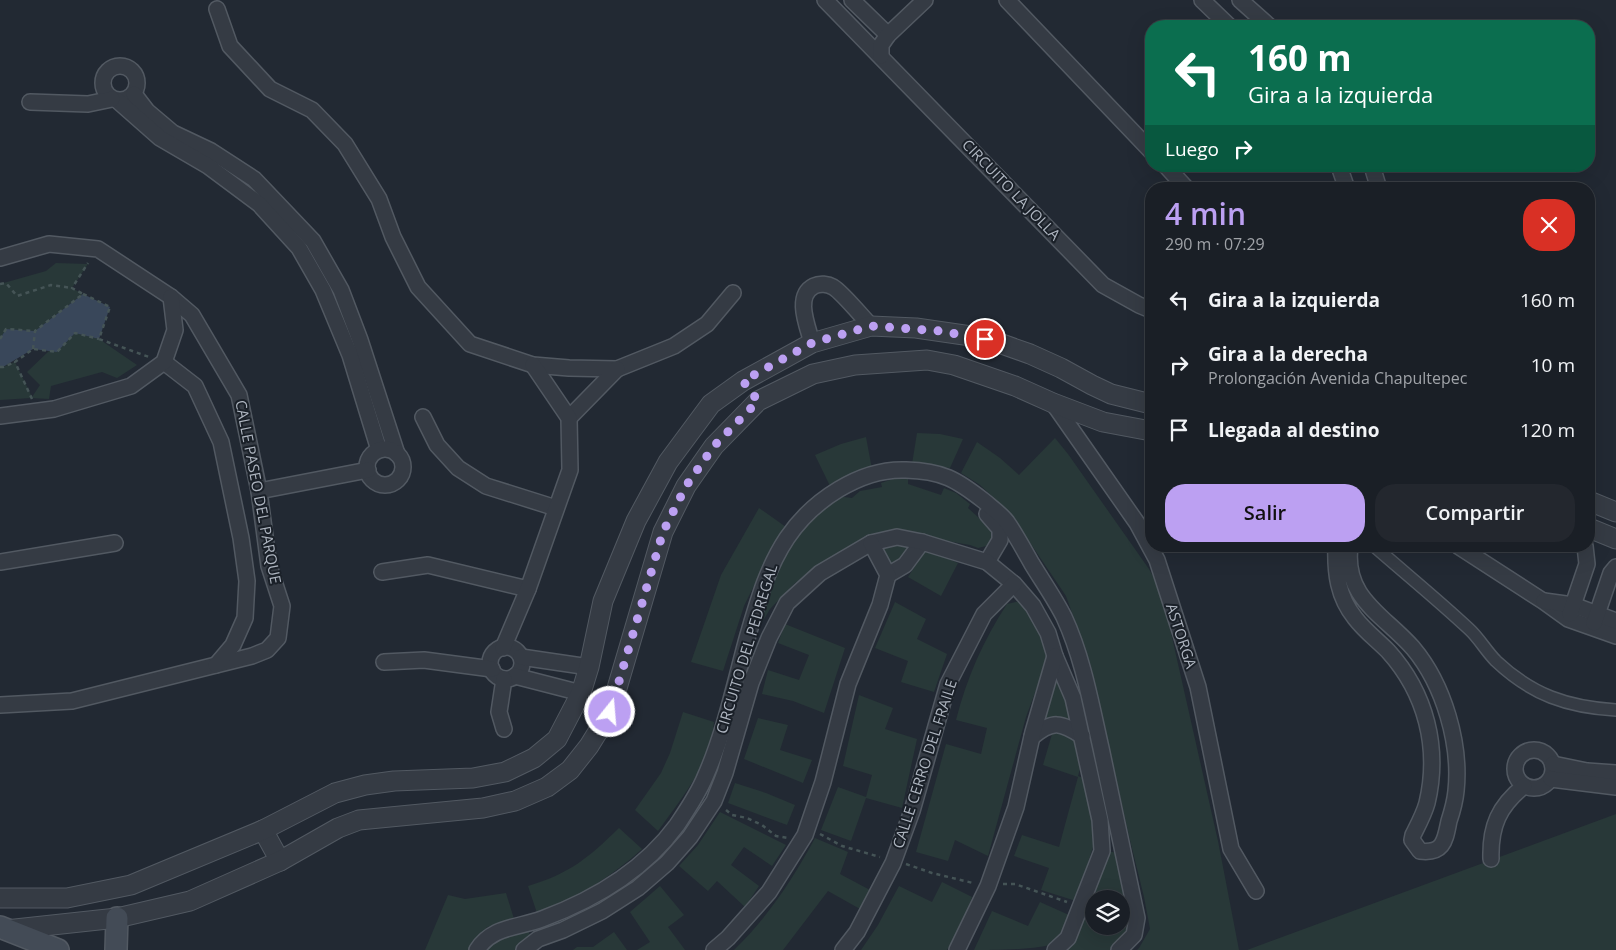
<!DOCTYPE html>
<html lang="es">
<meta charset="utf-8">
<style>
body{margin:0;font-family:"Open Sans",sans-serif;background:#23272e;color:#f1f3f6;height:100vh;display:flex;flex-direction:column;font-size:19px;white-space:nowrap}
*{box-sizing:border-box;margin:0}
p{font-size:16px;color:#9fa2a7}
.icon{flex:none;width:28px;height:28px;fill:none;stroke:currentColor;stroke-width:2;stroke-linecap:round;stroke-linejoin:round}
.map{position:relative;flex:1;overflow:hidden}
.sheet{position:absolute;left:1145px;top:182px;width:450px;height:370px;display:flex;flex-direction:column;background:#1a1f26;border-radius:20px;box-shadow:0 5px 20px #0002,0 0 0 1px #383d43}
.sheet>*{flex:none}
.hud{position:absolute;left:1145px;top:20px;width:450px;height:152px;border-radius:20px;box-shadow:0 5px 20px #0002,0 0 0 1px #383d43;background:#0b6e4f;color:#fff;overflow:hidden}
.controls{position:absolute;left:1085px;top:890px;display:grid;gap:10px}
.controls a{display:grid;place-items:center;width:45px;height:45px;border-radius:50%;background:#1a1f26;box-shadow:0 5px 20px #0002,0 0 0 1px #383d43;font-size:25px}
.pin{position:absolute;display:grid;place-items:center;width:42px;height:42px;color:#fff;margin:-21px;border:2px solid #fff;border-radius:50%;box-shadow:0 1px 5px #0007}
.me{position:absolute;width:55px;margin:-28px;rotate:17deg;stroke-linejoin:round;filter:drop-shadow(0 0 4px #0008)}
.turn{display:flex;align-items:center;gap:18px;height:105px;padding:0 20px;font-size:22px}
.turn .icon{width:65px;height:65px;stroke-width:2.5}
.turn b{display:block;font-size:35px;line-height:42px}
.then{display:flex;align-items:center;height:48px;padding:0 20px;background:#0003;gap:10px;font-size:19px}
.round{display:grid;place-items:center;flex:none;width:52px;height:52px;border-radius:20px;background:#23272e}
.summary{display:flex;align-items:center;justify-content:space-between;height:85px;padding:0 20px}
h1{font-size:30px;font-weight:600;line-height:38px;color:#bca0f2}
.button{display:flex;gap:10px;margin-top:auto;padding:10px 20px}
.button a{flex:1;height:58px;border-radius:20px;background:#bca0f2;color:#111;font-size:20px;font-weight:600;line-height:58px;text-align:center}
.button a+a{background:#23272e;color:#f1f3f6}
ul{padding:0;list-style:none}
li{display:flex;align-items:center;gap:15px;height:65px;padding:0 20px}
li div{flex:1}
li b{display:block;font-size:19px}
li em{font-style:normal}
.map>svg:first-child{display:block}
.green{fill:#283838;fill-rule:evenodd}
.water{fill:#39475a}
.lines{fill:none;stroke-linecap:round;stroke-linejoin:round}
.pedestrian-casing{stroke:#525962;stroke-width:14}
.minor-casing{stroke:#525962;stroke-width:18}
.tertiary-casing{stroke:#525962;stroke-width:21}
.secondary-casing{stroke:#525962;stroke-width:24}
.path{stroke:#455456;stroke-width:2.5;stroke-dasharray:4 4;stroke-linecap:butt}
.pedestrian{stroke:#353b44;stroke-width:11}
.minor{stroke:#353b44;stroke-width:15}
.tertiary{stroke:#353b44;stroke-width:19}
.secondary{stroke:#434b56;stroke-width:21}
.route{stroke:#bca0f2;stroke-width:9;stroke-dasharray:0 16.2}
.labels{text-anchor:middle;stroke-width:4;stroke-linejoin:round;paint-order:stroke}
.street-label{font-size:15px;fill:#afb6c1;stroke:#1a2028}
</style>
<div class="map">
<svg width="1616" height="950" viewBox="0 0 1616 950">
<rect width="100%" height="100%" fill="#222933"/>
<g class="green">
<path d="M56,263L88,264L72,288L83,294L35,331L7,329L0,339V284L46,271Z"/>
<path d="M75,333L99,339L137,365L117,378L102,372L51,386L49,399L31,398L0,400V367H3L15,362L32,397L40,385L27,372L49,351H57Z"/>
<path d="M917,433L940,434L963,439L950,468L912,464Z"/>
<path d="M866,437L872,469L830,486L815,455L841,444Z"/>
<path d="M1055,438L1068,454L1149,569L1162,593L1218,841L1239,950H1137L1139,948L1150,929L1144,897L1129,836L1091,666L1066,596L1010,513L980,485L961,473L977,442L1000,458L1019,475Z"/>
<path d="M893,479H908V484L941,495L944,488L956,493L970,504L968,508L979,518L992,533L991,541L986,546L978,548L970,545L918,536L838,554L795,583L770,609L751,641L768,583L794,537L836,496L852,498L860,491L882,487L881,483Z"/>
<path d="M759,508L786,527L775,543L744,606L723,671L691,662L721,575Z"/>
<path d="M921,542L888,575L874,543Z"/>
<path d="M926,549L958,563L941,596L908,577Z"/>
<path d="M1020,601L1034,622L1049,655L1026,717L988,856L955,840L948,861L916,852L946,744L981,754L987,728L956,720C967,677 983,641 1007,604Z"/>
<path d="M895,602L926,619L917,639L947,654L934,692L901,682L908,661L875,648Z"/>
<path d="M785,624L845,648L824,713L793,701L762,694L768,670L799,680L809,655L778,643Z"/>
<path d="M1055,657L1080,733L1038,731Z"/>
<path d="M859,695L893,708L885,729L917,739L902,808L866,798L851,841L821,830L838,787L866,797L872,775L843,766Z"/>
<path d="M683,712L714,722C713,729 712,737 710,745C701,775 676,806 658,831L635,810L661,773L670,753Z"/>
<path d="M758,718L788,725L780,750L812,760L803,783L744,759Z"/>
<path d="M1059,730L1073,737L1080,769L1078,776L1083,778L1092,813L1093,847L1076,901L1041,890L1049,868L1014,856L1022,835L1059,847L1078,777L1043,765L1052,734Z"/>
<path d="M735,783L766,793L795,805L787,825L728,803Z"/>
<path d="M720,812L786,845L772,866L744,847L731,865L759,886L745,907L717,881L708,891L679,866L698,845Z"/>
<path d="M1616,814V950H1247Z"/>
<path d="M619,828L642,849C609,879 578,896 538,916L528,886C571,873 588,858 619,828Z"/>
<path d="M815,838L848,852L840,874L870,890L860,909L828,891L783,950H734C768,917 793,879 815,838Z"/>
<path d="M1102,851L1123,853L1137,918L1119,950H1056ZM1094,899H1121V926H1094Z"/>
<path d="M942,882L972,897L965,918L947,950H861L878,925L899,886L932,902Z"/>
<path d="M660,886L684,915L668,927L685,950H637L650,942L630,912Z"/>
<path d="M506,893L515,922L487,927L476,942L472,950H425L448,895L465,899Z"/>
<path d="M1040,902L1069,915C1066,923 1062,937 1055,943C1041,950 993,950 974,950L992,911L1028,926Z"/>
<path d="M528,929L531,939L522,950H482L488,940Z"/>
<path d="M614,932L627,950H573L577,947H593Z"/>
</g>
<path class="water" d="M83,294L110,307L99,339L75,333L57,352L33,349L3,367H0V339L6,329L35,331Z"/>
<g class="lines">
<defs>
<path id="pedestrian" d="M1374,546C1406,574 1438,600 1469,629C1479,638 1486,651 1496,661C1532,695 1567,707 1616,710"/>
<g id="minor">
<path d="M825,0L1103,285L1139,305L1151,310"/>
<path d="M852,0L888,35"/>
<path d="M1007,0L1151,151"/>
<path d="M1202,0L1229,26"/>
<path d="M1240,0L1269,26"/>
<path d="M217,9L230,46L270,89L312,110L345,144L379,199L393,237L418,287L470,344L533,365L569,368L617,369L674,346L707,324L733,293"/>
<path d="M881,56V45L888,35L925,0"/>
<circle cx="120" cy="83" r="17"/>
<path d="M134,94L147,111L173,133L211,151L254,179L313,241L341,290L360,340L397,454"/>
<path d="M118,101L160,138L208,166L259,204L299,248L323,290L350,355L379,450"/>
<path d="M30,102L88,104L112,99"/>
<path d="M1166,166L1187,189"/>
<path d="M1339,166L1347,189"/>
<path d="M1372,166L1379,189"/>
<path d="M0,258L49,244L98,249L171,297L192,315L239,395L259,491L269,566L282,606L278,638L267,650L252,656L72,701L0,705"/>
<path d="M812,343C808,327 794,296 814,286C820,283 828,284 833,287C842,292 863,318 871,326"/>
<path d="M164,362L195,386L221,442L241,538L247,581L245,618L233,645L216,665"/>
<path d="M1053,403L1137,523L1157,560L1198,687L1231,849L1256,891"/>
<path d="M0,416L54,409L131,386L164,362L175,330L171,297"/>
<path d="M423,417L437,445L458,468L486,486L556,508"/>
<path d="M569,418L617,369"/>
<circle cx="385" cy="467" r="18"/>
<path d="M259,491L368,470"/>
<path d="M1336,546C1335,573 1338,597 1355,618C1364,630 1377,640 1388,651C1426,693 1440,748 1427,803C1424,814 1418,825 1413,835L1412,840L1420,851C1444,854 1445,840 1449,821C1452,812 1455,801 1456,791C1461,744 1444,685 1413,648C1384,615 1343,598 1350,546"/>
<path d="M1458,546L1543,601L1568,619L1616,636"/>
<path d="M0,562L115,543"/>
<path d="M987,562L1000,540V529L987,514"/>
<path d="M382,572L428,565L528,589"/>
<path d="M888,575L905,565L922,542"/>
<path d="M1544,601L1573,605L1616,621"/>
<path d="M1570,614L1587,564L1585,546"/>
<path d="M1594,623L1611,573L1616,567"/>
<circle cx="506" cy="663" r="16"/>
<path d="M503,648L528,589L570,470L569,418L533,365"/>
<path d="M521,657L589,667"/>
<path d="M384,662L424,660L492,669"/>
<path d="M515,676L581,693"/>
<path d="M504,729L499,712L504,679"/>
<path d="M1032,737C1053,720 1060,722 1082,736"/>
<circle cx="1534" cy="769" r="19"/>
<path d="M1553,764L1587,771L1616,773"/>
<path d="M1551,779L1616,787"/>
<path d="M1491,859C1490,826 1499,806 1524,786"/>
<path d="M477,950C492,926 518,928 542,919C593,900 644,870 677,825C687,810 698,794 705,777C725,732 735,682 748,635C758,601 767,568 787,538C812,501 860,468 906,470C942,471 956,479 984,501C991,507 1001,514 1007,522C1016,535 1024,550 1032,564C1043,582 1055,599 1064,617C1083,658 1091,704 1101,748C1113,805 1125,861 1137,918L1134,935L1119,950"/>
<path d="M524,950L538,939L563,930L602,911L638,888L667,863L690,837L714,801L725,773L751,683L769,638L787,603L820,573L871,543L897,537L922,542L987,562L1014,584L1033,606L1048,633L1055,656L1073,698L1100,820L1102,851L1068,938L1055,950"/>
<path d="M714,950L728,938L769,892L805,835L823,782L848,684L880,605L888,575L871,543"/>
<path d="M843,950L857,932L893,863L912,811L948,684L984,614L1014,584"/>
<path d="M957,950L988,886L1016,807L1033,732L1055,656"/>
</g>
<g id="tertiary">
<path d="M1589,501L1616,512"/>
<path d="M1589,528L1616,539"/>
<path d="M263,830L280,861"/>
<path d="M0,898H67L131,885L263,830L335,793L365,785L394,781L473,778L505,772L534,758L557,739L581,693L589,667L603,601L636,521L668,462L711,404L743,381L812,343L871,326L916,328L971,336L999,343L1030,354L1061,368L1092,385L1111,394L1151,404"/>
<path d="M6,930L117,918L190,901L280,861L338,828L359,820L483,808L515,801L547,787L570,770L589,746L610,712L663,532L686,486L714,446L758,401L813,374L855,365L927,360L954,365L1015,386L1053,403L1103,422L1151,431"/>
</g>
<g id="secondary">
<path d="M0,927L58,950"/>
<path d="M116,950L117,918"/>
</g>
</defs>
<use href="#pedestrian" class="pedestrian-casing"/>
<use href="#minor" class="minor-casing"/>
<use href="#tertiary" class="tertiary-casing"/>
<use href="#secondary" class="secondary-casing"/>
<g class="path">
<path d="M0,284L6,283L17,296L51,285L72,288"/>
<path d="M83,294L110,307L99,339L149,357"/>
<path d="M0,339L6,329L35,331"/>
<path d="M33,349L35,331L83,294L72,288L88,263"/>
<path d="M0,367H3L15,362"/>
<path d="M32,399L15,362L33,349L57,352L75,333L99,339"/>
<path d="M726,810L732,815L747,818L762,825L776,836L788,838"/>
<path d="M820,834L842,846L880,857"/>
<path d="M906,864L932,873L973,883"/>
<path d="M1003,884H1015L1067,902"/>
</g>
<use href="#pedestrian" class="pedestrian"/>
<use href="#minor" class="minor"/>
<use href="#tertiary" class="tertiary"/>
<use href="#secondary" class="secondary"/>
</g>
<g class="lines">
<path class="route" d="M610,712L663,532L686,486L714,446L758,401L743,381L812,343L871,326L940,331L985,339"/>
</g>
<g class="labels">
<g class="street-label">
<text transform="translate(1011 190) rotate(46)" y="5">CIRCUITO LA JOLLA</text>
<text transform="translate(258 492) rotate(79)" y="5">CALLE PASEO DEL PARQUE</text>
<text transform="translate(1181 636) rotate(72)" y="5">ASTORGA</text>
<text transform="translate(747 649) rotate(-73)" y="5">CIRCUITO DEL PEDREGAL</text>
<text transform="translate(925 764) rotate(-72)" y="5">CALLE CERRO DEL FRAILE</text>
</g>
</g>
</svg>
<div class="controls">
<a><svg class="icon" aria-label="layers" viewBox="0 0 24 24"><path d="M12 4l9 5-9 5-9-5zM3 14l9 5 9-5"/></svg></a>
</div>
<div class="pin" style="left:985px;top:339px;background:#d93025"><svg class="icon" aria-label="arrive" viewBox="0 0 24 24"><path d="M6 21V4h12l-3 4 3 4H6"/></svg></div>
<svg class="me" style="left:610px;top:712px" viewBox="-20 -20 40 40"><circle r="17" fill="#bca0f2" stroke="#fff" stroke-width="3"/><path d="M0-11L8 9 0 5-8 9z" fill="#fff"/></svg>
<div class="hud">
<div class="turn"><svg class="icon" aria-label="left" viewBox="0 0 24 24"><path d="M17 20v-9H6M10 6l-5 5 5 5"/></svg><div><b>160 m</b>Gira a la izquierda</div></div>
<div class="then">Luego<svg class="icon" aria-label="right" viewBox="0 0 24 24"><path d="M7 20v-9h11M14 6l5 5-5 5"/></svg></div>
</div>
<section class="sheet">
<div class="summary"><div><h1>4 min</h1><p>290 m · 07:29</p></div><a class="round" style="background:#d93025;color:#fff"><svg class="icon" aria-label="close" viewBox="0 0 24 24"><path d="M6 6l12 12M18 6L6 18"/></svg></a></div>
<ul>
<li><svg class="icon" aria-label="left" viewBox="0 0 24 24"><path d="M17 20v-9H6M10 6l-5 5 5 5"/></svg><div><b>Gira a la izquierda</b></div><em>160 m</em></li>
<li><svg class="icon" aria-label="right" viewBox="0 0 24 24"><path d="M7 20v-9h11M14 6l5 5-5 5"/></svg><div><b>Gira a la derecha</b><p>Prolongación Avenida Chapultepec</p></div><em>10 m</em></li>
<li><svg class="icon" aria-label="arrive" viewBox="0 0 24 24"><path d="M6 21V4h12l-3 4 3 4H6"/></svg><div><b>Llegada al destino</b></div><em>120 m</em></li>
</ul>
<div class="button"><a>Salir</a><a>Compartir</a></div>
</section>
</div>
